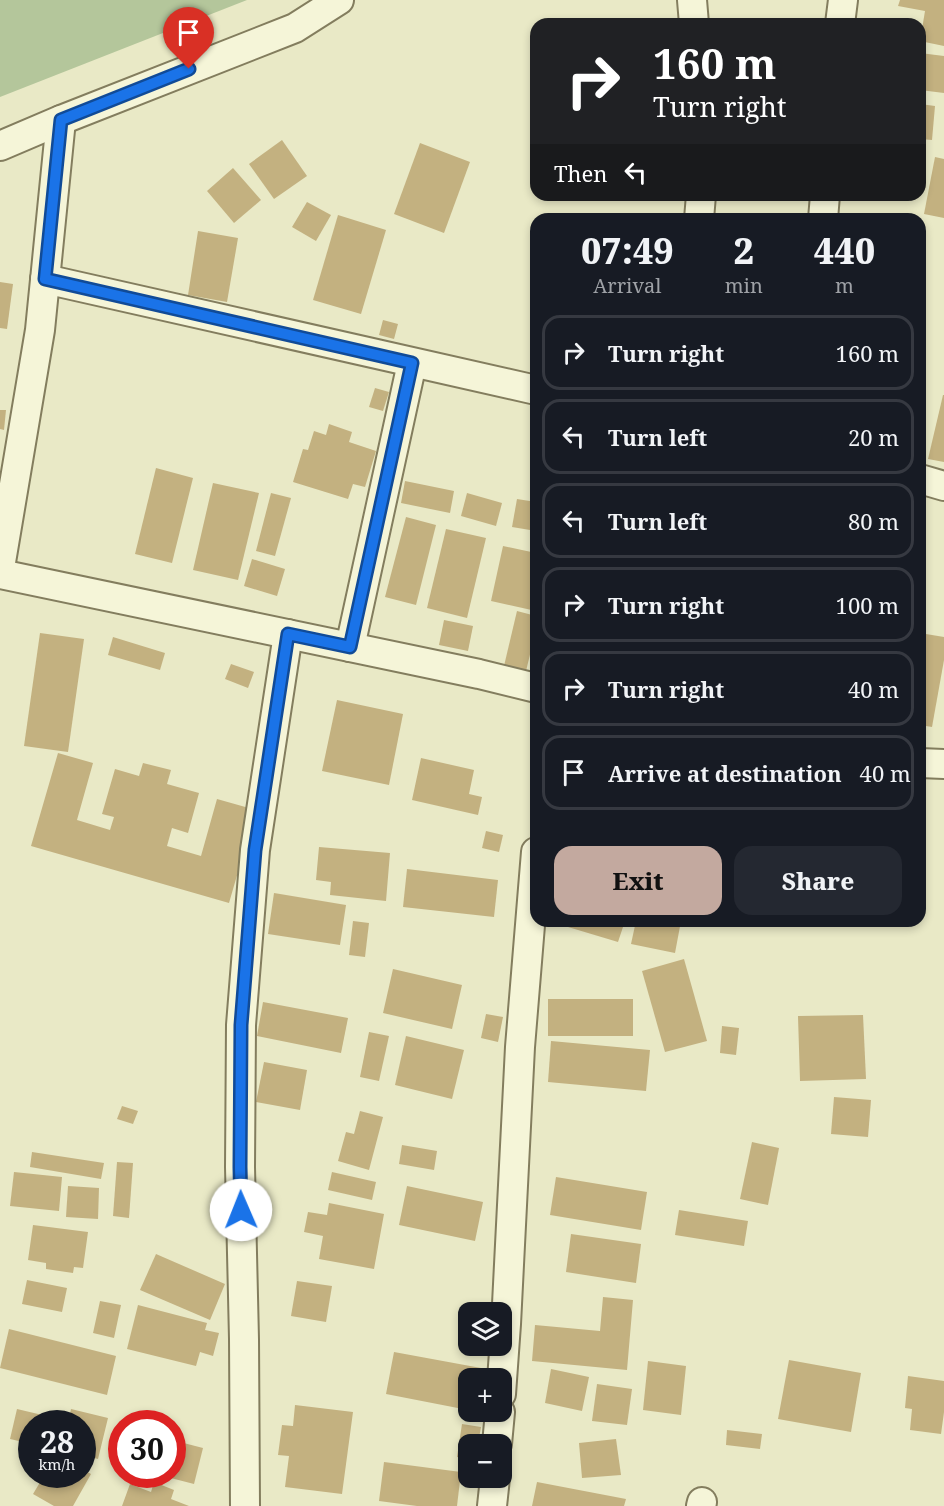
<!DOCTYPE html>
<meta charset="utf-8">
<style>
body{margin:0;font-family:"Noto Serif",serif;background:#242831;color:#f1f3f6;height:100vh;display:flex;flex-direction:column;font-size:22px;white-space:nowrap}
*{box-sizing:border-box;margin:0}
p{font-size:20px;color:#9ea1a6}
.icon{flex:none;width:33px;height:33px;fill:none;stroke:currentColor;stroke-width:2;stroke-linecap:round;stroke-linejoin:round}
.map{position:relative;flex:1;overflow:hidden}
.side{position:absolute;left:530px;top:213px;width:396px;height:714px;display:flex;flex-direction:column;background:#171b24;border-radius:18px;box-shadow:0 3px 9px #0003}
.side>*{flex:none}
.guide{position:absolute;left:530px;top:18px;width:396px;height:183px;border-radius:18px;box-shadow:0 3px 9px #0003;background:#202124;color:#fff;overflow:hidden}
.fabs{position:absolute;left:458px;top:1302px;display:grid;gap:12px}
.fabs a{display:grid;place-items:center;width:54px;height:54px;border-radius:12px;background:#171b24;box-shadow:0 3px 9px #0003;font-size:30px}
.speed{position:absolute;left:18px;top:1410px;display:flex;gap:12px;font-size:30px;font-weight:700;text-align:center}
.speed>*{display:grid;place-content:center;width:78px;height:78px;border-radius:50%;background:#171b24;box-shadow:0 3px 9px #0003;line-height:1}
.speed small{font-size:15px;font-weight:400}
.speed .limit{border:9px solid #d22;background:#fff;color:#111}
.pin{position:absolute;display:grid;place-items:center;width:51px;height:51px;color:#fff;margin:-62px -26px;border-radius:50% 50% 50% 0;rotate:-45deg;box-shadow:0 0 6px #0007}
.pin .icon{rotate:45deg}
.me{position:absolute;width:66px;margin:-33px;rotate:359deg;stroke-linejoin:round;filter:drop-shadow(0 0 4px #0008)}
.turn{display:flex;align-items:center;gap:21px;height:126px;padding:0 24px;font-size:27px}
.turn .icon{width:78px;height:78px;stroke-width:2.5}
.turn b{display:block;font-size:42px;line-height:51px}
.then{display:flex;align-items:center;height:57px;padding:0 24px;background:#0003;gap:12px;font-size:22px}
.eta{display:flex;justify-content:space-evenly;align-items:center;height:102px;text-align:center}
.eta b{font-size:36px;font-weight:800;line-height:42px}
.action{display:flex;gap:12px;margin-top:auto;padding:12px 24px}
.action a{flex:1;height:69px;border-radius:18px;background:#c3a99f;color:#111;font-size:24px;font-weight:800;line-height:69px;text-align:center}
.action a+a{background:#242831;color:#f1f3f6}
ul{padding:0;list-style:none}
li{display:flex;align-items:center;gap:18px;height:75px;margin:0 12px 9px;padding:0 12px;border:3px solid #363941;border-radius:18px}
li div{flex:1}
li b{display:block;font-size:22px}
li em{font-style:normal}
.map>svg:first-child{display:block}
.green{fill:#b4c69b}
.building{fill:#c3b180}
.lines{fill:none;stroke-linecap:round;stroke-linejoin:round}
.street-casing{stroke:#837d5e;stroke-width:32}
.street{stroke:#f5f5d8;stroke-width:28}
.route-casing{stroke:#114b97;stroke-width:15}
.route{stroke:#1a73e8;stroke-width:10}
</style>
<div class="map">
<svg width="944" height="1506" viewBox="0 0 944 1506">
<rect width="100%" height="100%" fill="#e9e9c6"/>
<path class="green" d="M0,0H247L0,97Z"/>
<g class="building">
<path d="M900,0H944V46L920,41L925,11L898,6Z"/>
<path d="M920,53L944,56V93L920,90Z"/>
<path d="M920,104L935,106L932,140L920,139Z"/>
<path d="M282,140L307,176L274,199L249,164Z"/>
<path d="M420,143L470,162L444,233L394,214Z"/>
<path d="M935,157L944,159V218L924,214Z"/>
<path d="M233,168L261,200L234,223L207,191Z"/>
<path d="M307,202L331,215L316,241L292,227Z"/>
<path d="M338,215L386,230L361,314L313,300Z"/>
<path d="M198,231L238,238L227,302L188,295Z"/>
<path d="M0,282L13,284L7,329L0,328Z"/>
<path d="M383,320L398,324L394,339L379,335Z"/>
<path d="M375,388L389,392L383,411L369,407Z"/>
<path d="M943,395H944V462L928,459Z"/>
<path d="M0,410H6L4,430L0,429Z"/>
<path d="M329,424L352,432L349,442L376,451L365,487L353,484L348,499L293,482L303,449L308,450L314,431L326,435Z"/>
<path d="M156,468L193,478L172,563L135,554Z"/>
<path d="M405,481L454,491L450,513L401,503Z"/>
<path d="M213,483L259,493L238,580L193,570Z"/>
<path d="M271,493L291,498L275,556L256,551Z"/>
<path d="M467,493L502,503L496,526L461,516Z"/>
<path d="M517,499L536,502V531L512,527Z"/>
<path d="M406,517L436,525L416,605L385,597Z"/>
<path d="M446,529L486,538L467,618L427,608Z"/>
<path d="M503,546L536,553V611L491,601Z"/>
<path d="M252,559L285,569L277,596L244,586Z"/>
<path d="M517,611L536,616V630L526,671L504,666Z"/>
<path d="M444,620L473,626L468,651L439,645Z"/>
<path d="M40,633L84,639L68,752L24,746Z"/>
<path d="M920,633L944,637V660L932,727L920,725Z"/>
<path d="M113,637L165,653L160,670L108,655Z"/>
<path d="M231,664L254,672L248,688L225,679Z"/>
<path d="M337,700L403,714L389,785L322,771Z"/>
<path d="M58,753L93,763L77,820L110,830L114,817L102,814L115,769L139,776L143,763L171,770L167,784L199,793L188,833L172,828L167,846L201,856L217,799L256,810L229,903L31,846Z"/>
<path d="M421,758L474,770L469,794L482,797L478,815L412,800Z"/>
<path d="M486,831L503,835L499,852L482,848Z"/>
<path d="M319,847L390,853L386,901L330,895L331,882L316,880Z"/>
<path d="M407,869L498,880L494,917L403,907Z"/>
<path d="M274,893L346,905L340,945L268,934Z"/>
<path d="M353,921L369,923L365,957L349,955Z"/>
<path d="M559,921H625L618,942L558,924Z"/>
<path d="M636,921H681L675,953L631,944Z"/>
<path d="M684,959L707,1041L665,1052L642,971Z"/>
<path d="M393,969L462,985L452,1029L383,1013Z"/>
<rect x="548" y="999" width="85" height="37"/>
<path d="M263,1002L348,1018L341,1053L257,1036Z"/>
<path d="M486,1014L503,1017L498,1042L481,1038Z"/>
<path d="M863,1015L866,1079L800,1081L798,1016Z"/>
<path d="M722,1026L739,1028L736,1055L720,1053Z"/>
<path d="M369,1032L389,1036L379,1081L360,1077Z"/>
<path d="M406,1036L464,1050L452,1099L395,1085Z"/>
<path d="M551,1041L650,1050L646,1091L548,1082Z"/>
<path d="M264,1062L307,1070L300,1110L256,1102Z"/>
<path d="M834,1097L871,1100L868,1137L831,1134Z"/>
<path d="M122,1106L138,1111L133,1124L117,1119Z"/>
<path d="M360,1111L383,1117L369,1170L338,1161L346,1132L354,1134Z"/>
<path d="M752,1142L779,1148L768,1205L740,1199Z"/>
<path d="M402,1145L437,1151L434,1170L399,1164Z"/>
<path d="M32,1152L104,1163L101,1179L30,1167Z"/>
<path d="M117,1162L133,1163L129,1218L113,1216Z"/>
<path d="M14,1172L62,1177L59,1211L10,1206Z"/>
<path d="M332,1172L376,1182L372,1200L328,1190Z"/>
<path d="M556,1177L647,1192L641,1230L550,1215Z"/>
<path d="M68,1186L99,1188L98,1219L66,1217Z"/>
<path d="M407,1186L483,1202L475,1241L399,1225Z"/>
<path d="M329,1203L384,1214L374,1269L319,1259L323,1236L304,1232L308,1212L327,1215Z"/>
<path d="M679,1210L748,1221L744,1246L675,1235Z"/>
<path d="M33,1225L88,1232L83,1268L74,1267L73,1273L46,1269V1263L28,1260Z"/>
<path d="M571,1234L641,1244L636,1283L566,1272Z"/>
<path d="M156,1254L225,1284L210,1320L140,1290Z"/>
<path d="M27,1280L67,1288L62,1312L22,1304Z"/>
<path d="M297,1281L332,1286L326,1322L291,1316Z"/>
<path d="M603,1297L633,1300L627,1370L532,1361L535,1325L600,1331Z"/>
<path d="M100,1301L121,1305L114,1338L93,1333Z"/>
<path d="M138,1305L207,1323L205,1330L219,1333L213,1356L200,1352L196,1366L127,1349Z"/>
<path d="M9,1329L116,1356L107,1395L0,1368Z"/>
<path d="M394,1352L481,1368L479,1378H468V1410L386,1394Z"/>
<path d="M789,1360L861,1373L851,1432L778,1419Z"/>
<path d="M648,1361L686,1366L681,1415L643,1410Z"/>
<path d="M551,1369L589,1377L582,1411L545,1403Z"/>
<path d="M908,1376L944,1381V1412L941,1434L910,1430L912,1409L905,1408Z"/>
<path d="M597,1384L632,1389L627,1425L592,1421Z"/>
<path d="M295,1405L353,1412L342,1494L285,1487L289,1456L278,1455L282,1425L293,1426Z"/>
<path d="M17,1409L55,1418L54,1424H32V1444L10,1439Z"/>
<path d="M71,1409L108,1418L98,1459L82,1455V1424H68Z"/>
<path d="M462,1424L481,1427L478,1444H468V1459L457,1457Z"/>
<path d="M727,1430L762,1434L760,1449L726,1445Z"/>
<path d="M121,1437H122V1466L114,1464Z"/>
<path d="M616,1439L621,1475L582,1478L579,1443Z"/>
<path d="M172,1440L203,1448L194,1484L159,1475L172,1474Z"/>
<path d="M384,1462L461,1472L457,1506H417L379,1501Z"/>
<path d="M82,1469L91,1474L73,1506H54L33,1494L45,1474H82Z"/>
<path d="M154,1482L174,1490L171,1499L189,1506H122L130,1484L151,1492Z"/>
<path d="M537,1482L626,1499L624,1506H532Z"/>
</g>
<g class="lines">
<defs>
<g id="street">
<path d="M692,0L694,24"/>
<path d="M840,24L843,0"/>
<path d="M0,146L61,120L295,28L339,0"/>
<path d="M699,219L701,195"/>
<path d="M823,219L825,195"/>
<path d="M45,279L536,390"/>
<path d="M920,479L944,486"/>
<path d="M0,568L40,330L61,120"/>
<path d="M0,574L479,674L536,688"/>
<path d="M350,647L412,363"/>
<path d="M920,763L944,764"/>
<path d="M501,1394L506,1324L520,1047L536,852"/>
<path d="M497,1444L500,1412"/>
<path d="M245,1506L244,1339L240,1167L241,1025L255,850L288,634"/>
<path d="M492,1506L495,1478"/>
<path d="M701,1506L702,1502"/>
</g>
</defs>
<use href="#street" class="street-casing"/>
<use href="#street" class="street"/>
</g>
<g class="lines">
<defs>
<path id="route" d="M189,69L61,120L45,279L412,363L350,647L288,634L255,850L241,1025L240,1167L241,1210"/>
</defs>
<use href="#route" class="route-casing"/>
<use href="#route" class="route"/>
</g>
</svg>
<div class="fabs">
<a><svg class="icon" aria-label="layers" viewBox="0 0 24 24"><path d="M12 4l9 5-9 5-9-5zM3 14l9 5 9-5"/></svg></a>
<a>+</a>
<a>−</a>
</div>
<div class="speed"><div>28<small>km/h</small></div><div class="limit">30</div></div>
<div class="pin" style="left:189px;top:69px;background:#d93025"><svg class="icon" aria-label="arrive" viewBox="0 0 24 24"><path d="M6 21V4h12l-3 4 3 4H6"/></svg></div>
<svg class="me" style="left:241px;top:1210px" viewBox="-20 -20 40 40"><circle r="19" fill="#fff"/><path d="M0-13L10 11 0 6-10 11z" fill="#1a73e8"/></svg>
<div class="guide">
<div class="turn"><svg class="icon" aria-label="right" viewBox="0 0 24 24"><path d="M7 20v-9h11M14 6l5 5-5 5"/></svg><div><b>160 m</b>Turn right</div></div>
<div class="then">Then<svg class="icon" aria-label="left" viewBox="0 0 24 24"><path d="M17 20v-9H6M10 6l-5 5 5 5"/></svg></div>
</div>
<section class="side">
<div class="eta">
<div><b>07:49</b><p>Arrival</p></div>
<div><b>2</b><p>min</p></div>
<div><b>440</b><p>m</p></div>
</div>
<ul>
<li><svg class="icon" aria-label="right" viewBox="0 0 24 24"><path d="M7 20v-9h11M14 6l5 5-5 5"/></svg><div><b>Turn right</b></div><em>160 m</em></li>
<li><svg class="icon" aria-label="left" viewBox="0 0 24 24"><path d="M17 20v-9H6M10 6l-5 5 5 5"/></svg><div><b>Turn left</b></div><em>20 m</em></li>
<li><svg class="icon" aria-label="left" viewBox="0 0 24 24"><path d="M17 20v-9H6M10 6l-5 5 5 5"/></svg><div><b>Turn left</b></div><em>80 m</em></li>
<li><svg class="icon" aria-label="right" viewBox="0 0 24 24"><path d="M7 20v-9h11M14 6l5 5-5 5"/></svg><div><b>Turn right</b></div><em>100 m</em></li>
<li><svg class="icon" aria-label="right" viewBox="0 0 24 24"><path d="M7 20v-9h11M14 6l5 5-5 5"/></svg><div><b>Turn right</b></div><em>40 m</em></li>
<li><svg class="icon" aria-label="arrive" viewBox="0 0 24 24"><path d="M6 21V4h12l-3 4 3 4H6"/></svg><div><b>Arrive at destination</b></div><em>40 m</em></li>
</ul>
<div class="action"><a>Exit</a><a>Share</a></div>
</section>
</div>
